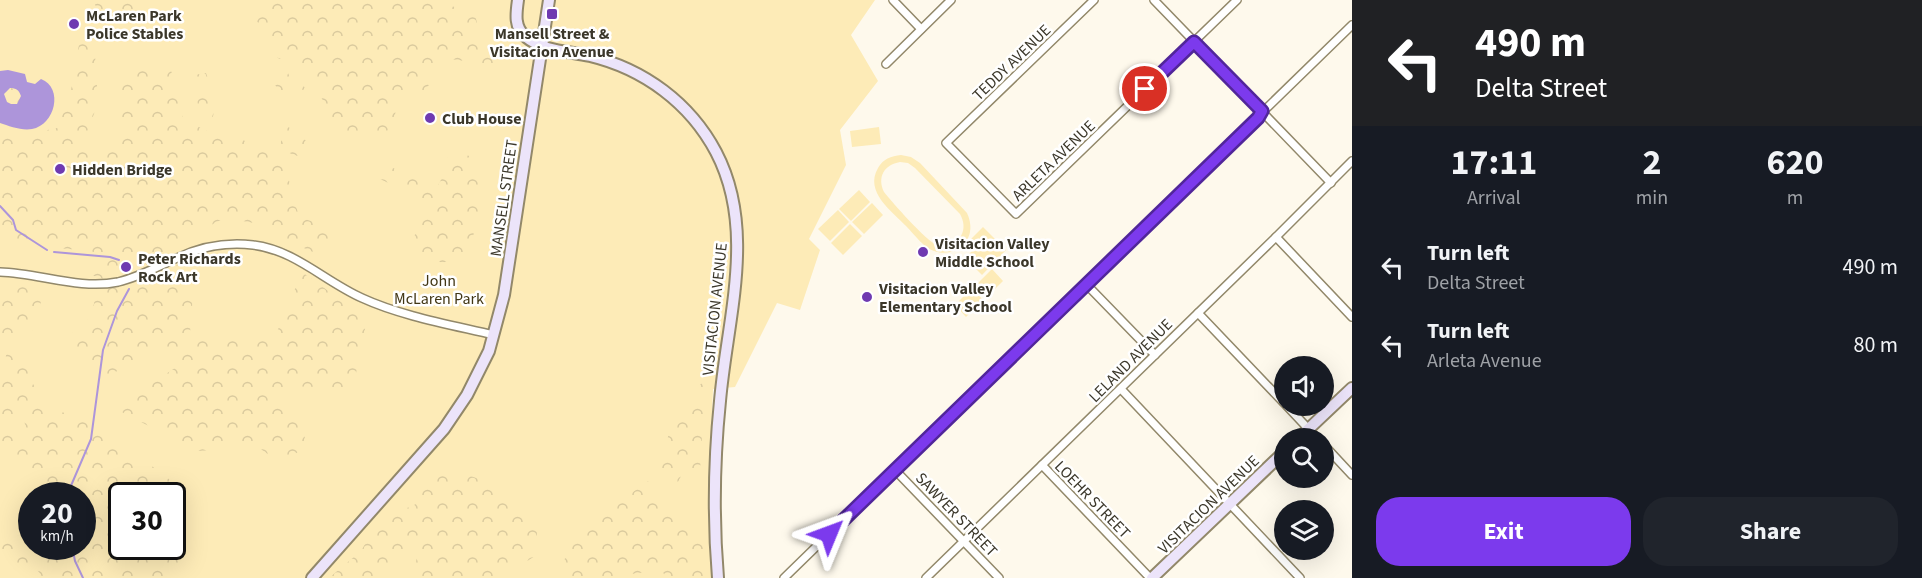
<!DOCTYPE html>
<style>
body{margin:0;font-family:"Source Sans 3",sans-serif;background:#20242c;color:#f1f3f6;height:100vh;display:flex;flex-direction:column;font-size:22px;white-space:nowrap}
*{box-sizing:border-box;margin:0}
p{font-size:20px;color:#9ea1a6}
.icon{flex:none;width:33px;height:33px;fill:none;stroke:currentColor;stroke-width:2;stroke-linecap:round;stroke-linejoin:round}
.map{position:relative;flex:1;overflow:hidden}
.panel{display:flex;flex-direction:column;background:#171b24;width:570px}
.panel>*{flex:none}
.top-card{background:#202124;color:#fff;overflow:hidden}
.buttons{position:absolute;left:1274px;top:356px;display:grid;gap:12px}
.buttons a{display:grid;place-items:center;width:60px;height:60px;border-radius:50%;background:#171b24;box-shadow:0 6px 24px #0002;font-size:30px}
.speed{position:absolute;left:18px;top:482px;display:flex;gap:12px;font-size:30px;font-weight:700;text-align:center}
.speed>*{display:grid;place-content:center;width:78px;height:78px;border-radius:50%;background:#171b24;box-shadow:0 6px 24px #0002;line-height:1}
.speed small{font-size:15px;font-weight:400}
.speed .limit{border:3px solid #111;border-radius:9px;background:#fff;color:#111}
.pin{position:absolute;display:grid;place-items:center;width:51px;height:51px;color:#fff;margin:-26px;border:3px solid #fff;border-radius:50%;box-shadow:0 2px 6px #0007}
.me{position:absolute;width:66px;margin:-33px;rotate:46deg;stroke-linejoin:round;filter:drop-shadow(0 0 4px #0008)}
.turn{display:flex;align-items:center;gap:21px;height:126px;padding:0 24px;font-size:27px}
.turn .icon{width:78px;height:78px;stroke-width:2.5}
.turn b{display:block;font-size:42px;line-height:51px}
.eta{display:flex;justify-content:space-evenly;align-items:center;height:102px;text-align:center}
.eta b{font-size:36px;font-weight:700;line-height:42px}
.action{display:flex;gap:12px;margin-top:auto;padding:12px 24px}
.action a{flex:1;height:69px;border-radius:24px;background:#7c3aed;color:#fff;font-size:24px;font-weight:700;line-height:69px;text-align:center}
.action a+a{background:#20242c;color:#f1f3f6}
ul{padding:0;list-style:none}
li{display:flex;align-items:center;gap:18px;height:78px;padding:0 24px}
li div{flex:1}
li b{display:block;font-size:22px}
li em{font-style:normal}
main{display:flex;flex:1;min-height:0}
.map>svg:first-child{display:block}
.green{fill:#fdebb7;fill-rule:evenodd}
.forest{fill:url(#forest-crowns)}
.water{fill:#ad95da;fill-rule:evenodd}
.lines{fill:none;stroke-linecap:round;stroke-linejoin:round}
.stream{stroke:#ad95da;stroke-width:2}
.street-casing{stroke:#92886a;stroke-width:10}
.secondary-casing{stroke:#92886a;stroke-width:14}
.street{stroke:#fff;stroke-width:7}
.secondary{stroke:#ece4fa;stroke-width:10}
.route-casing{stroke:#51269a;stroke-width:15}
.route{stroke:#7c3aed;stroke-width:10}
.poi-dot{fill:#6f3ab1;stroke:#fff;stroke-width:2}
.labels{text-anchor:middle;stroke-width:5;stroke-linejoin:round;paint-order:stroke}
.poi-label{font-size:16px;font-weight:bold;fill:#3b372a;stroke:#fff;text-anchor:start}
.street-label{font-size:16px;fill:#3b372a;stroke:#fff}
.park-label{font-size:16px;fill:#413614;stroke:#fff}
</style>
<main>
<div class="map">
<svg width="1352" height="578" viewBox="0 0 1352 578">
<defs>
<pattern id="forest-crowns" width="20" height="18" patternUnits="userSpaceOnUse" patternTransform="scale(1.5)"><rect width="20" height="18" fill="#fdebb7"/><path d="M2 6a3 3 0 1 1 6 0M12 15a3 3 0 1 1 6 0" fill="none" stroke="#daca9e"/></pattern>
</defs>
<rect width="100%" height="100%" fill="#fef9ec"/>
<g class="green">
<path d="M0,0H875L851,35L878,81L840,130L846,165L809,239L820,250L800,310L777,303L735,387L713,389L708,513L714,578H0ZM32,495H82V546H32ZM122,495H172V546H122Z"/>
<path d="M879,127L881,144L852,147L850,131Z"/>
<path d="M901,155L911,157L920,163L967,213C972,224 972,235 964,244C957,252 944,255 934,251C923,247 915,235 906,226C892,211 864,192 878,168C883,159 891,156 901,155ZM900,162L908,163L915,168L960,214C964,221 965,229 961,236C956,245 946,248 937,245C926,241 892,202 884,192C877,177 884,165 900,162Z"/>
<path d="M859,190L870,202L851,221L839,209Z"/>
<path d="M872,203L883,215L864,234L852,222Z"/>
<path d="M838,210L849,222L830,241L818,229Z"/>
<path d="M850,224L862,236L843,255L831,243Z"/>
<path d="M983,227L1006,250L982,275L965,258L977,246L971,239Z"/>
<path d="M992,269L1003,281L986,298L975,286Z"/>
<path d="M972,288L983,300L966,317L955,305Z"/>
</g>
<g class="forest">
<path d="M93,0H151L137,40L125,34L107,32Z"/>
<path d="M271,0H434L475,14L478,28L475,42L496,48L498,66L437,57L433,81L417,97L396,89L395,123L385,133L347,137L337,131L331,113L317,91L302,73L299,59H280L268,53L270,34L254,19L259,5Z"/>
<path d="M81,33L94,38L98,103L83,143L100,149L118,141L121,113L116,89L133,71L170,66L183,119L209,132L236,131L249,146L277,150C278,162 281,161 286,171C290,180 295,210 300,215C310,226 326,217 337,232L325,247L313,252L297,245L264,225L227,218L216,222L198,234L175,240L163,256L128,274L104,279L88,274L100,261L92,251L34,246L15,238L0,241V127L24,135L57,128L70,96Z"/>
<path d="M279,69L288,73L290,78L301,82L305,88C292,104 271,92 273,72Z"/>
<path d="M206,73C212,90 217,103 212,121L199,115L194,75Z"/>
<circle cx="13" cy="96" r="8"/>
<path d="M286,126L296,131L298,137L304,138L312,151V157C301,159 268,150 286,135L283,131Z"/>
<path d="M452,150L472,157C490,193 479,218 467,254L442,263L410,245L430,203L380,179L387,165L436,189L449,165L445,163Z"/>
<path d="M196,256L190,333L274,339L302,272L367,319L353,388L284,386V407L307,423L303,449L280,463L258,447L197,451L114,408L178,366L166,349L102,378L68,337L91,317L97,290L139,282Z"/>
<path d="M0,283L42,289L39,320L30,334L13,337L0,335Z"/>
<path d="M7,351L25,352L32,382L45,406L98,425L174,483L169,495H122V546H172L173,533L182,552L176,578H43L36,568L20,566L0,560V537L31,535L32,546H82V495H45L0,449V433L27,430L23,418L2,416C0,398 3,369 7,351Z"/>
<path d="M705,382L700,471L685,468L673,492L661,469L669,432L685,418L692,388Z"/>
<path d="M459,472L482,480L517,500L537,532L535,556L504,576V578H414L420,532L400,562L378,564L372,578H329L361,551L385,510L414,507L423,476Z"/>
<path d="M648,481L668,515L701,528L708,578H667L661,570L602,578H554L581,530Z"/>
</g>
<path class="water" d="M8,70L25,74L27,82L35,84L41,79C64,88 55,125 32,129C22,131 9,126 0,123V71ZM10,88C16,88 19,90 21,96L17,104H11L7,102L4,94Z"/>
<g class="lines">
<g class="stream">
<path d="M0,206L13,220L16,230L47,250"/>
<path d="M54,252L110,257L119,260"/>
<path d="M125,266L128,272"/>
<path d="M67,495L91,439L103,350L117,311L129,289"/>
<path d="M72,546L75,561L83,578"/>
</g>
<defs>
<g id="street">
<path d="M893,0L921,29"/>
<path d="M1094,0L946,143L1016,214L1237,0"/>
<path d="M1154,0L1331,183"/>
<path d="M886,64L951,0"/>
<path d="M1276,237L1352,317"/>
<path d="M0,272C39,273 79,290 118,282C139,277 157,267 177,258C200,247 227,242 253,245C295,250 324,281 362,298C401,316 452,325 494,335"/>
<path d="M1086,284L1155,355"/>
<path d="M1198,313L1284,403"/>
<path d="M1121,389L1300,578"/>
<path d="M1286,405L1317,438"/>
<path d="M1323,444L1352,475"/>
<path d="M1042,465L1150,578"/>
<path d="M895,470L999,578"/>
<path d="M784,578L1352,25"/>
<path d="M926,578L1276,237L1352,161"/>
</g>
<g id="secondary">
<path d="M518,0C516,14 514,28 526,37C544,52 569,51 590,56C644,69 690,103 716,152C757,230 727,319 720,401C714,460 713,519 718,578"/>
<path d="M1299,438L1352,388"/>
<path d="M312,578L444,429L467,395L489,351L504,295L549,0"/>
<path d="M1152,578L1284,452"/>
</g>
</defs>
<use href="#street" class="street-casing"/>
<use href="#secondary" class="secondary-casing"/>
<use href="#street" class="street"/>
<use href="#secondary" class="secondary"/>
</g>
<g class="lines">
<defs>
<path id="route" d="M829,534L1258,118L1262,111L1194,42L1145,89"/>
</defs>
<use href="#route" class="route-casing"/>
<use href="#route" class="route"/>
</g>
<g class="poi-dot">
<rect x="546" y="8" width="12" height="12" rx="3"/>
<circle cx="74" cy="24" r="6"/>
<circle cx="430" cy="118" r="6"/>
<circle cx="60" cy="169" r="6"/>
<circle cx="923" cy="252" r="6"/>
<circle cx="126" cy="267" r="6"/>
<circle cx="867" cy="297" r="6"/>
</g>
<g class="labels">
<g class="poi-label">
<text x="86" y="21">McLaren Park<tspan x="86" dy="18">Police Stables</tspan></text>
<text x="552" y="39" text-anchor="middle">Mansell Street &amp;<tspan x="552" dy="18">Visitacion Avenue</tspan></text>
<text x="442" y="124">Club House</text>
<text x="72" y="175">Hidden Bridge</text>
<text x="935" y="249">Visitacion Valley<tspan x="935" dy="18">Middle School</tspan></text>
<text x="138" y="264">Peter Richards<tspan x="138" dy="18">Rock Art</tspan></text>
<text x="879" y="294">Visitacion Valley<tspan x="879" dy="18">Elementary School</tspan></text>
</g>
<g class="street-label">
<text transform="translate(1011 62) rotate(-44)" y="6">TEDDY AVENUE</text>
<text transform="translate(1053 160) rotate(-44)" y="6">ARLETA AVENUE</text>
<text transform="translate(503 198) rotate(-82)" y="6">MANSELL STREET</text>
<text transform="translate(714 309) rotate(-84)" y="6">VISITACION AVENUE</text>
<text transform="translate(1130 360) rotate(-45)" y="6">LELAND AVENUE</text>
<text transform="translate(1093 499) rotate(46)" y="6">LOEHR STREET</text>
<text transform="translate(1208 504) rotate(-44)" y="6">VISITACION AVENUE</text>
<text transform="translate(957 514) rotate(46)" y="6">SAWYER STREET</text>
</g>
<g class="park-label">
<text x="439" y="286">John<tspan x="439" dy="18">McLaren Park</tspan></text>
</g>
</g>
</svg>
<div class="buttons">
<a><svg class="icon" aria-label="sound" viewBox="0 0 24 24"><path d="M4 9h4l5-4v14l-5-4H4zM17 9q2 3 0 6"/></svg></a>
<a><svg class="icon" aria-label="search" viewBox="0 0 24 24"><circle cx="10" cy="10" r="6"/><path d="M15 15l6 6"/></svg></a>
<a><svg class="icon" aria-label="layers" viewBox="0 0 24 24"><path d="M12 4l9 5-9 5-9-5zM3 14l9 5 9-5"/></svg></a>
</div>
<div class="speed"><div>20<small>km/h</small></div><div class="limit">30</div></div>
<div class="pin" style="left:1145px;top:89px;background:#d93025"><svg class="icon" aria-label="arrive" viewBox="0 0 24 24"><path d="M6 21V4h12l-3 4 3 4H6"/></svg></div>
<svg class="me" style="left:829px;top:534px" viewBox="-20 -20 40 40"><path d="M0-17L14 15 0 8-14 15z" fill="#7c3aed" stroke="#fff" stroke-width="4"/></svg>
</div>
<section class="panel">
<div class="top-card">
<div class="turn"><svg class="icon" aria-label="left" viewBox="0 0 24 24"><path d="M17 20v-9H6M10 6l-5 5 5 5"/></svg><div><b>490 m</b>Delta Street</div></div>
</div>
<div class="eta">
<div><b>17:11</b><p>Arrival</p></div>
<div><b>2</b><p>min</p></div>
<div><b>620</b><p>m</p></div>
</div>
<ul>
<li><svg class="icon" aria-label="left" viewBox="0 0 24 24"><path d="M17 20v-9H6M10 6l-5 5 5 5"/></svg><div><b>Turn left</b><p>Delta Street</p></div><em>490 m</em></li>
<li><svg class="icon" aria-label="left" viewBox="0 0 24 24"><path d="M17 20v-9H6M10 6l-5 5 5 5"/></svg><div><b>Turn left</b><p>Arleta Avenue</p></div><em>80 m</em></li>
</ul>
<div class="action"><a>Exit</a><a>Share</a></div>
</section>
</main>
